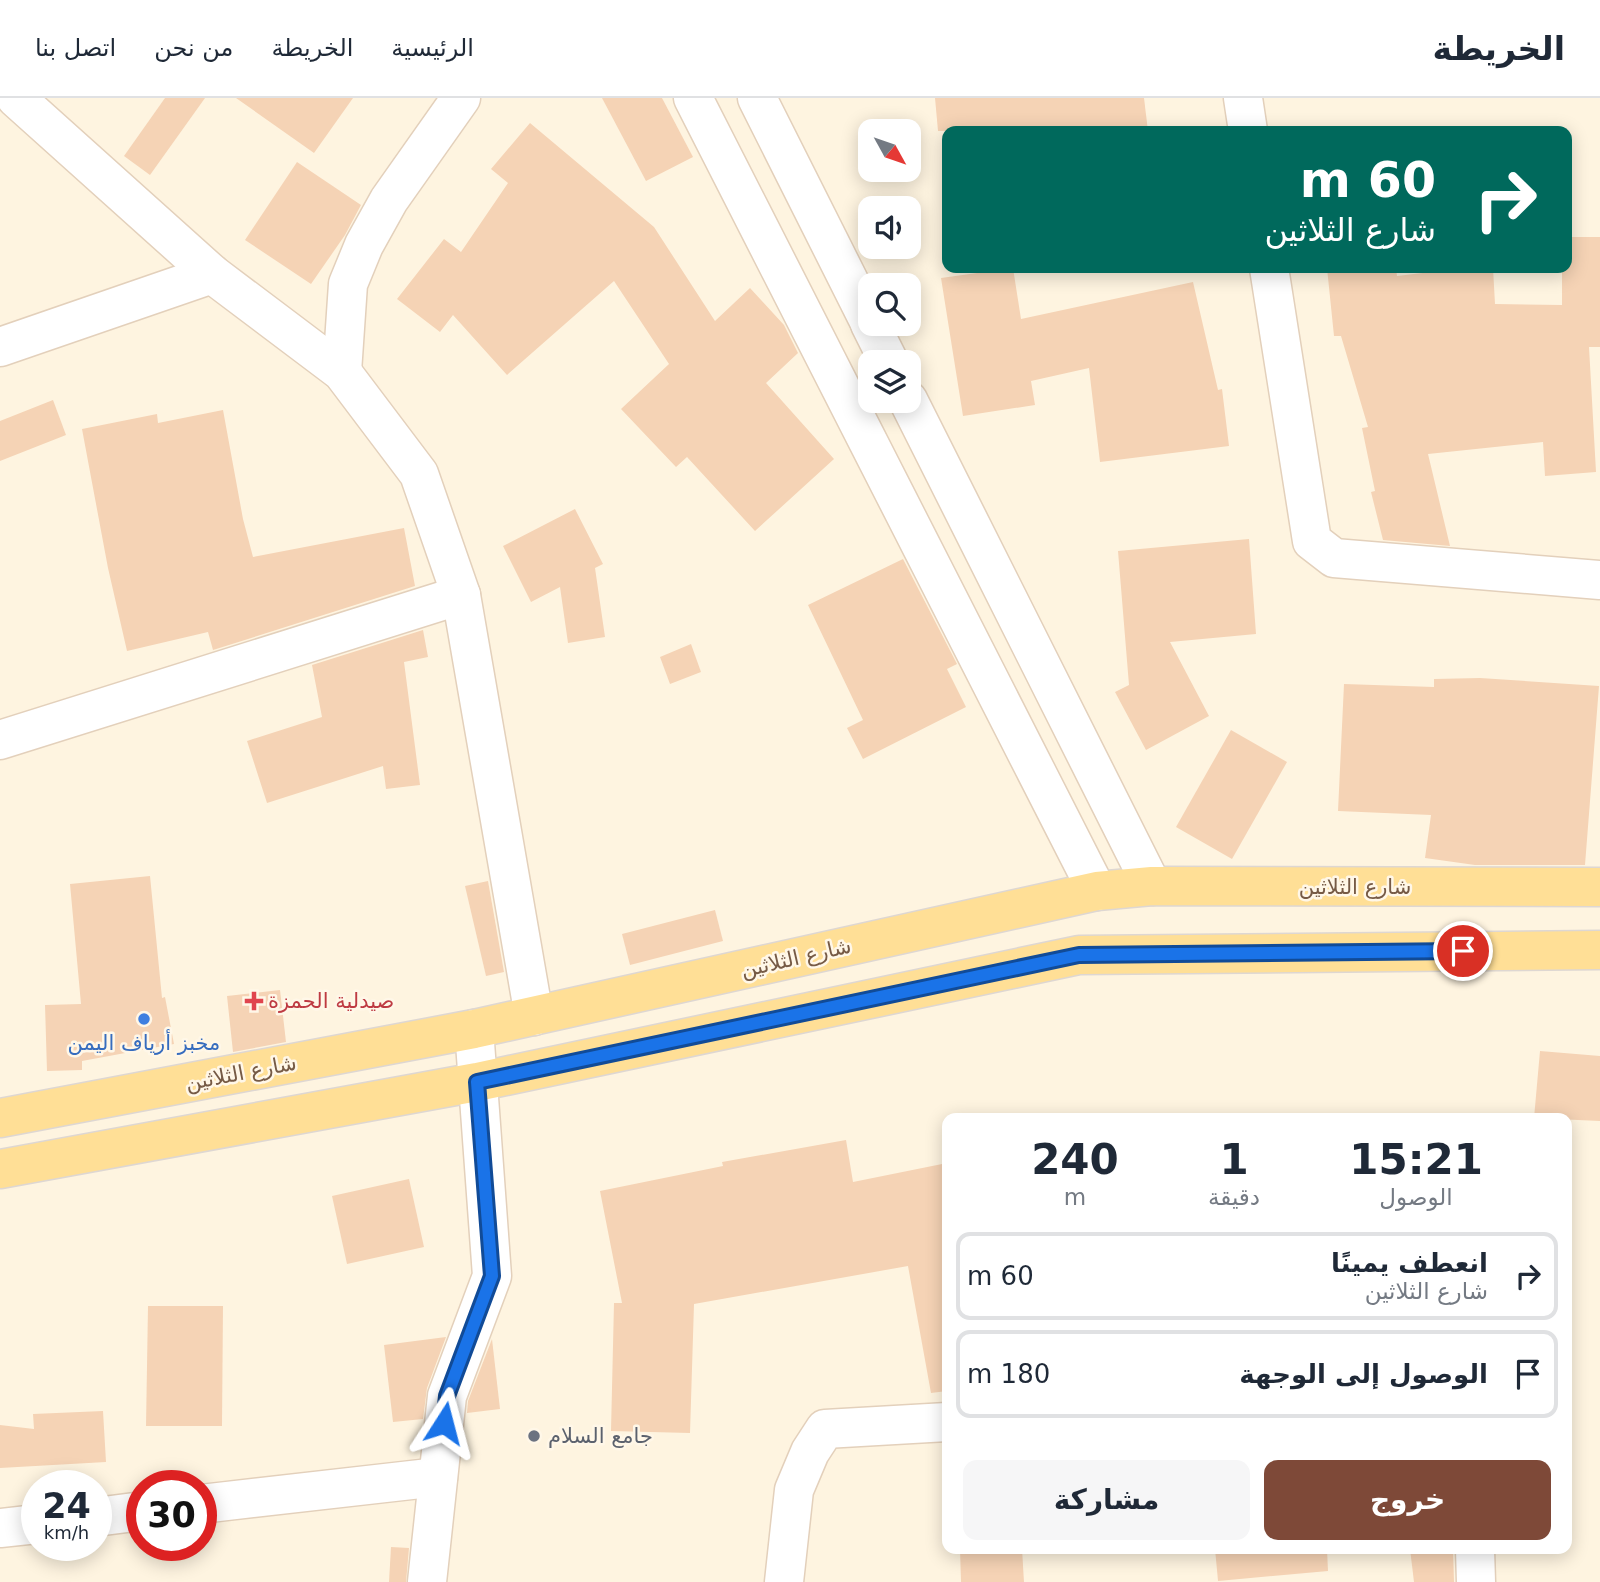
<!DOCTYPE html>
<html lang="ar">
<meta charset="utf-8">
<style>
body{margin:0;font-family:"DejaVu Sans",Vazirmatn,sans-serif;background:#f6f6f7;color:#1f2937;direction:rtl;height:100vh;display:flex;flex-direction:column;font-size:26px;white-space:nowrap}
*{box-sizing:border-box;margin:0}
p{font-size:23px;color:#747a83}
.icon{flex:none;width:38px;height:38px;fill:none;stroke:currentColor;stroke-width:2;stroke-linecap:round;stroke-linejoin:round}
.map{position:relative;flex:1;overflow:hidden;direction:ltr}
.drawer{position:absolute;left:942px;top:1015px;width:630px;height:441px;display:flex;flex-direction:column;background:#fff;border-radius:14px;box-shadow:0 4px 18px #0003;direction:rtl}
.drawer>*{flex:none}
.guide{position:absolute;left:942px;top:28px;width:630px;height:147px;border-radius:14px;box-shadow:0 4px 18px #0003;direction:rtl;background:#00695c;color:#fff;overflow:hidden}
.needle{width:46px;rotate:130deg}
.controls{position:absolute;left:858px;top:21px;display:grid;gap:14px}
.controls a{display:grid;place-items:center;width:63px;height:63px;border-radius:14px;background:#fff;box-shadow:0 4px 18px #0003;font-size:35px}
.speed{position:absolute;left:21px;top:1372px;display:flex;gap:14px;font-size:35px;font-weight:700;text-align:center}
.speed>*{display:grid;place-content:center;width:91px;height:91px;border-radius:50%;background:#fff;box-shadow:0 4px 18px #0003;line-height:1}
.speed small{font-size:18px;font-weight:400}
.speed .limit{border:10px solid #d22;background:#fff;color:#111}
.pin{position:absolute;display:grid;place-items:center;width:60px;height:60px;color:#fff;margin:-30px;border:4px solid #fff;border-radius:50%;box-shadow:0 2px 7px #0007}
.me{position:absolute;width:77px;margin:-38px;rotate:9deg;stroke-linejoin:round;filter:drop-shadow(0 0 5px #0008)}
.turn{display:flex;align-items:center;gap:24px;height:147px;padding:0 21px;font-size:32px}
.turn .icon{width:91px;height:91px;stroke-width:2.5}
.turn b{display:block;font-size:49px;line-height:60px}
.eta{display:flex;justify-content:space-evenly;align-items:center;height:119px;text-align:center}
.eta b{font-size:42px;font-weight:800;line-height:49px}
.cta{display:flex;gap:14px;margin-top:auto;padding:14px 21px}
.cta a{flex:1;height:80px;border-radius:14px;background:#7e4938;color:#fff;font-size:28px;font-weight:800;line-height:80px;text-align:center}
.cta a+a{background:#f6f6f7;color:#1f2937}
ul{padding:0;list-style:none}
li{display:flex;align-items:center;gap:21px;height:88px;margin:0 14px 10px;padding:0 7px;border:4px solid #e0e1e3;border-radius:14px}
li div{flex:1}
li b{display:block;font-size:26px}
li em{font-style:normal}
header{display:flex;align-items:center;gap:42px;box-sizing:border-box;height:98px;padding:0 35px;background:#fff;border-bottom:2px solid #e0e1e3}
header strong{font-size:33px}
nav{display:flex;gap:38px;margin-inline-start:auto;font-size:24px}
.map>svg:first-child{display:block}
.building{fill:#f5d3b5}
.lines{fill:none;stroke-linecap:round;stroke-linejoin:round}
.minor-casing{stroke:#e3d0bb;stroke-width:41}
.major-casing{stroke:#ded7d2;stroke-width:41}
.minor{stroke:#fff;stroke-width:38}
.major{stroke:#ffdf96;stroke-width:38}
.route-casing{stroke:#114b97;stroke-width:18}
.route{stroke:#1a73e8;stroke-width:12}
.health-dot{fill:#e0444e;stroke:#fff7e8;stroke-width:2.5}
.shop-dot{fill:#3f7fe0;stroke:#fff7e8;stroke-width:2.5}
.worship-dot{fill:#6b7280;stroke:#fff7e8;stroke-width:2.5}
.labels{text-anchor:middle;stroke-width:5;stroke-linejoin:round;paint-order:stroke}
.street-label{font-size:21px;fill:#765a45;stroke:#fff7e8}
.health-label{font-size:21px;fill:#be3a42;stroke:#fff7e8;text-anchor:start}
.shop-label{font-size:21px;fill:#366cbe;stroke:#fff7e8}
.worship-label{font-size:21px;fill:#5b616d;stroke:#fff7e8;text-anchor:start}
</style>
<header>
<strong>الخريطة</strong>
<nav><a>الرئيسية</a><a>الخريطة</a><a>من نحن</a><a>اتصل بنا</a></nav>
</header>
<div class="map">
<svg width="1600" height="1484" viewBox="0 0 1600 1484">
<rect width="100%" height="100%" fill="#fef4e0"/>
<g class="building">
<path d="M165,0H205L150,77L124,58Z"/>
<path d="M236,0H353L314,55Z"/>
<path d="M602,0H662L693,59L646,83Z"/>
<path d="M935,0H1144L1148,33H938Z"/>
<path d="M530,25L654,129L715,223L750,190L784,227L798,255L766,285L834,361L755,433L687,359L676,369L621,311L669,266L614,183L507,277L453,217L440,234L397,201L444,141L461,154L508,85L491,71Z"/>
<path d="M297,64L361,107L345,137L311,186L245,142Z"/>
<path d="M1566,139H1600V249H1589L1596,374L1545,378L1543,344L1428,356L1450,448L1383,442L1371,394L1375,393L1362,330L1368,329L1341,238H1334L1327,170H1396L1397,178L1465,170H1493L1495,206L1562,207V170H1566Z"/>
<path d="M1013,170L1021,221L1193,184L1218,292L1222,291L1229,348L1100,364L1089,270L1031,283L1035,307L963,318L941,180Z"/>
<path d="M53,302L66,337L0,363V323Z"/>
<path d="M223,312L243,421L253,459L404,430L415,488L213,552L208,534L127,553L108,470L82,331L157,316L158,325Z"/>
<path d="M575,411L603,466L595,470L605,539L568,545L560,489L531,504L503,448Z"/>
<path d="M1249,441L1256,536L1170,544L1209,618L1146,652L1115,594L1129,587L1118,453Z"/>
<path d="M903,461L957,566L947,571L966,609L863,661L847,630L863,622L808,507Z"/>
<path d="M423,532L428,559L404,564L420,687L386,691L383,668L267,705L247,643L322,619L312,567Z"/>
<path d="M691,546L701,574L670,586L660,559Z"/>
<path d="M1480,580L1599,588L1585,767H1475L1425,760L1431,717L1338,713L1344,586L1434,589V581Z"/>
<path d="M1231,632L1287,664L1232,761L1176,729Z"/>
<path d="M150,778L162,900L165,899L174,946L82,963V972L47,973L45,907L81,906L70,786Z"/>
<path d="M488,783L504,874L486,878L465,788Z"/>
<path d="M715,812L723,843L630,867L622,836Z"/>
<path d="M280,892L286,944L233,954L227,898Z"/>
<path d="M1540,953L1600,958V1023L1534,1020Z"/>
<path d="M846,1042L853,1084L947,1065V1293L931,1295L908,1168L694,1206L690,1335L611,1333L614,1205H622L600,1093L723,1068L722,1064Z"/>
<path d="M409,1081L424,1149L347,1166L332,1098Z"/>
<path d="M148,1208H223L222,1328H146Z"/>
<path d="M446,1239L427,1290L423,1321L393,1324L384,1247Z"/>
<path d="M492,1241L500,1311L467,1315L468,1303Z"/>
<path d="M103,1313L106,1364L0,1370V1327L34,1331L33,1316Z"/>
<path d="M391,1449L409,1450L406,1484H389Z"/>
<path d="M960,1451H1022L1024,1484H961Z"/>
<path d="M1215,1451H1327L1328,1473L1218,1483Z"/>
<path d="M1410,1451H1453L1454,1484H1414Z"/>
</g>
<g class="lines">
<defs>
<g id="minor">
<path d="M16,0L212,176L342,274L419,376L461,497L534,918"/>
<path d="M693,0L1097,793"/>
<path d="M757,0L870,225"/>
<path d="M1243,0L1248,33"/>
<path d="M1269,170L1312,443L1334,460L1600,482"/>
<path d="M870,226L889,264"/>
<path d="M0,249L212,176"/>
<path d="M342,274L348,186L364,147L389,102L461,0"/>
<path d="M908,302L1152,788"/>
<path d="M0,642L461,497"/>
<path d="M201,1406L438,1379"/>
<path d="M96,1419L142,1413"/>
<path d="M0,1430L37,1426"/>
<path d="M1475,1451L1476,1484"/>
<path d="M427,1484L447,1298L492,1178L474,931"/>
<path d="M784,1484L794,1392L810,1354L825,1331L947,1324"/>
</g>
<g id="major">
<path d="M0,1020L474,931L1097,793L1152,788L1600,789"/>
<path d="M0,1071L477,984L1079,857L1600,852"/>
</g>
</defs>
<use href="#minor" class="minor-casing"/>
<use href="#major" class="major-casing"/>
<use href="#minor" class="minor"/>
<use href="#major" class="major"/>
</g>
<g class="lines">
<defs>
<path id="route" d="M444,1325L447,1298L492,1178L477,984L1079,857L1463,853"/>
</defs>
<use href="#route" class="route-casing"/>
<use href="#route" class="route"/>
</g>
<path class="health-dot" d="M250.5 892.5h7v7h7v7h-7v7h-7v-7h-7v-7h7z"/>
<circle class="shop-dot" cx="144" cy="921" r="7"/>
<circle class="worship-dot" cx="534" cy="1338" r="7"/>
<g class="labels">
<g class="street-label">
<text x="1355" y="796">شارع الثلاثين</text>
<text transform="translate(796 860) rotate(-13)" y="7">شارع الثلاثين</text>
<text transform="translate(241 975) rotate(-11)" y="7">شارع الثلاثين</text>
</g>
<g class="health-label">
<text x="268" y="910">صيدلية الحمزة</text>
</g>
<g class="shop-label">
<text x="144" y="952">مخبز أرياف اليمن</text>
</g>
<g class="worship-label">
<text x="548" y="1345">جامع السلام</text>
</g>
</g>
</svg>
<div class="controls">
<a><svg class="needle" viewBox="-14 -14 28 28"><path d="M0-13l5 13h-10z" fill="#e53935"/><path d="M0 13l5-13h-10z" fill="#747a83"/></svg></a>
<a><svg class="icon" aria-label="sound" viewBox="0 0 24 24"><path d="M4 9h4l5-4v14l-5-4H4zM17 9q2 3 0 6"/></svg></a>
<a><svg class="icon" aria-label="search" viewBox="0 0 24 24"><circle cx="10" cy="10" r="6"/><path d="M15 15l6 6"/></svg></a>
<a><svg class="icon" aria-label="layers" viewBox="0 0 24 24"><path d="M12 4l9 5-9 5-9-5zM3 14l9 5 9-5"/></svg></a>
</div>
<div class="speed"><div>24<small>km/h</small></div><div class="limit">30</div></div>
<div class="pin" style="left:1463px;top:853px;background:#d93025"><svg class="icon" aria-label="arrive" viewBox="0 0 24 24"><path d="M6 21V4h12l-3 4 3 4H6"/></svg></div>
<svg class="me" style="left:444px;top:1325px" viewBox="-20 -20 40 40"><path d="M0-17L14 15 0 8-14 15z" fill="#1a73e8" stroke="#fff" stroke-width="4"/></svg>
<div class="guide">
<div class="turn"><svg class="icon" aria-label="right" viewBox="0 0 24 24"><path d="M7 20v-9h11M14 6l5 5-5 5"/></svg><div><b>60 m</b>شارع الثلاثين</div></div>
</div>
<section class="drawer">
<div class="eta">
<div><b>15:21</b><p>الوصول</p></div>
<div><b>1</b><p>دقيقة</p></div>
<div><b>240</b><p>m</p></div>
</div>
<ul>
<li><svg class="icon" aria-label="right" viewBox="0 0 24 24"><path d="M7 20v-9h11M14 6l5 5-5 5"/></svg><div><b>انعطف يمينًا</b><p>شارع الثلاثين</p></div><em>60 m</em></li>
<li><svg class="icon" aria-label="arrive" viewBox="0 0 24 24"><path d="M6 21V4h12l-3 4 3 4H6"/></svg><div><b>الوصول إلى الوجهة</b></div><em>180 m</em></li>
</ul>
<div class="cta"><a>خروج</a><a>مشاركة</a></div>
</section>
</div>
